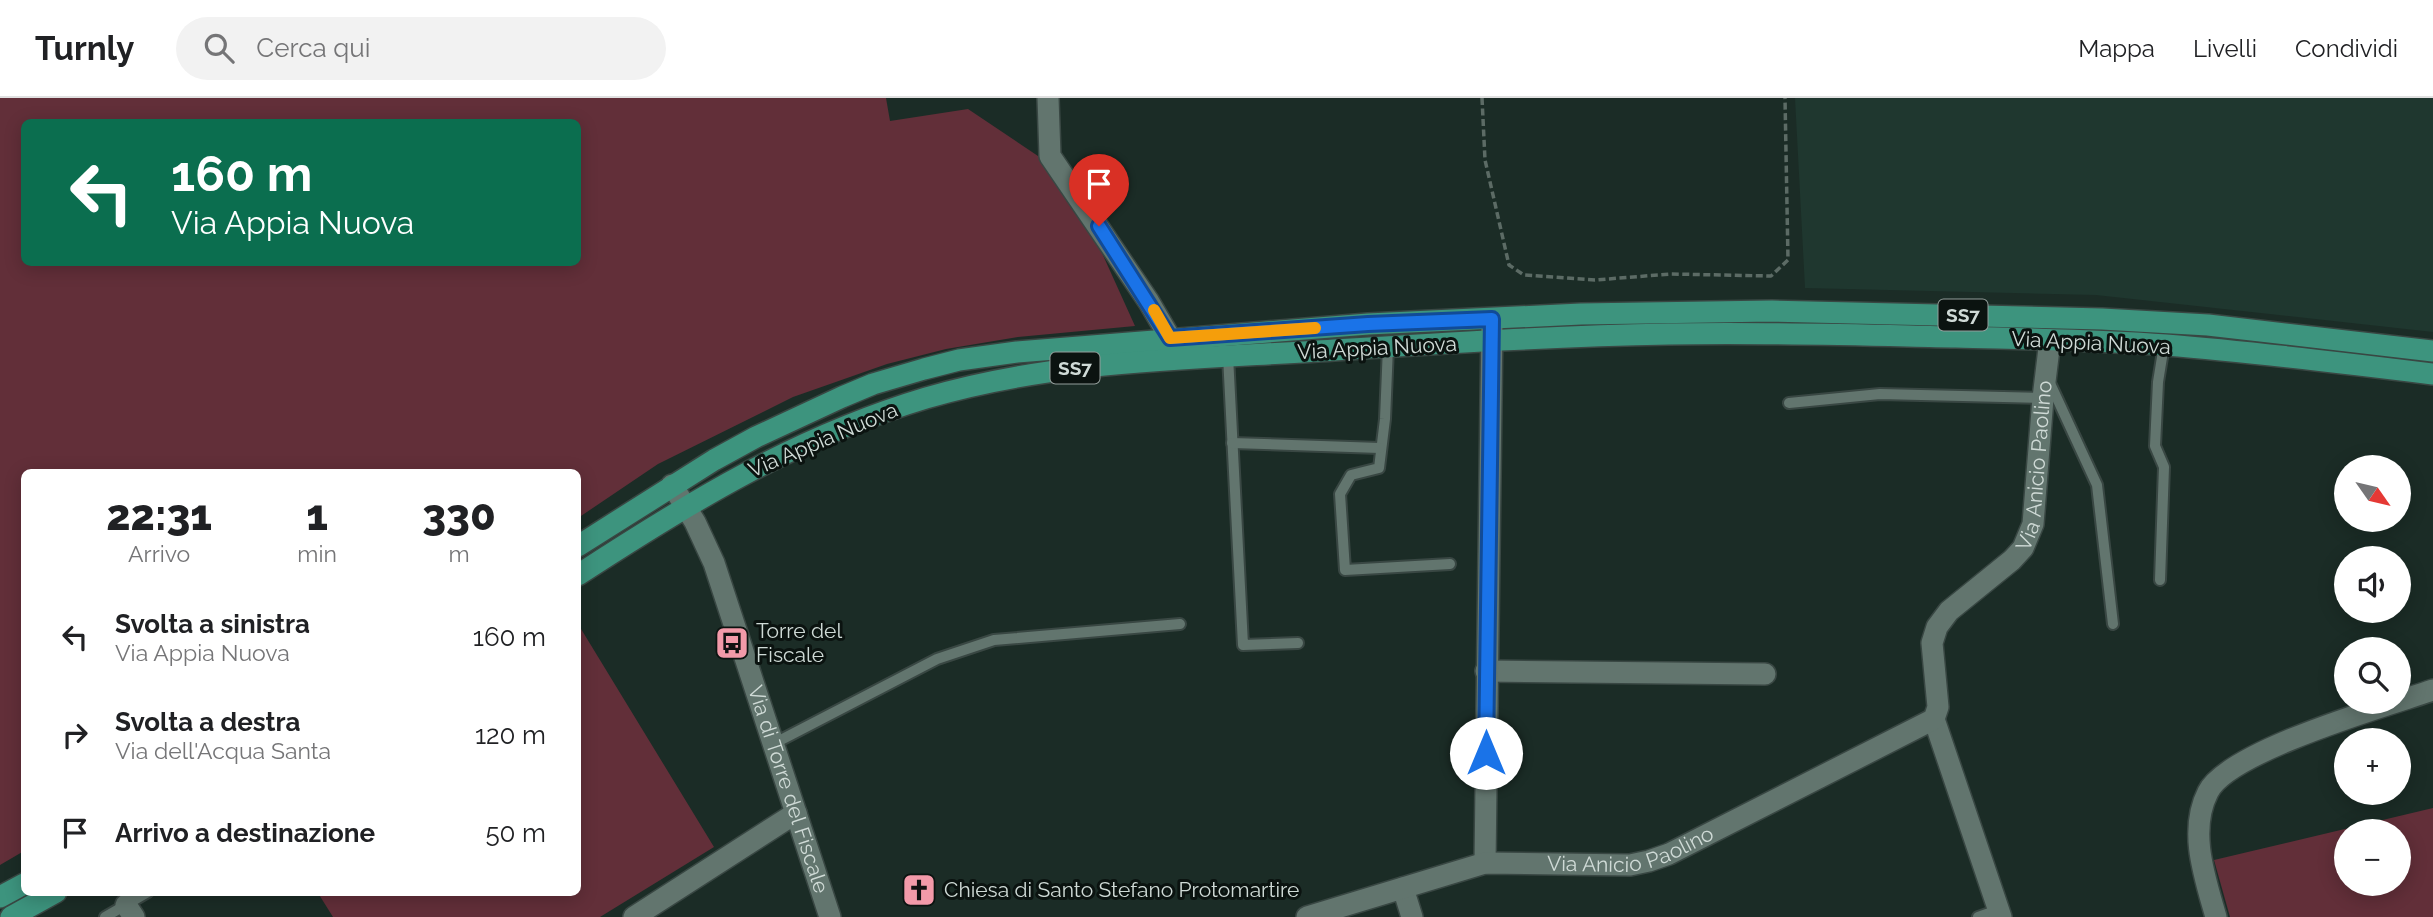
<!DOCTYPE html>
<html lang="it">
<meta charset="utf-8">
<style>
body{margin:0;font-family:Raleway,sans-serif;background:#f2f2f2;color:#202124;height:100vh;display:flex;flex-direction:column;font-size:26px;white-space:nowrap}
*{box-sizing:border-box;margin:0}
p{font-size:23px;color:#757577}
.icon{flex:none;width:38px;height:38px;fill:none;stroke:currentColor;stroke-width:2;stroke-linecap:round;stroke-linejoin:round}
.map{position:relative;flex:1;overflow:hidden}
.details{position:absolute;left:21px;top:371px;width:560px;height:427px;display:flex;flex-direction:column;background:#fff;border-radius:10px;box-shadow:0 4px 18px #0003}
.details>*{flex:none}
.banner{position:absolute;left:21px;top:21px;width:560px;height:147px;border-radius:10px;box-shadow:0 4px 18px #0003;background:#0b6e4f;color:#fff;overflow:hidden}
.needle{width:46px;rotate:124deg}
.controls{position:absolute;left:2334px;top:357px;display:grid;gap:14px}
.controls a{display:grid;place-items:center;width:77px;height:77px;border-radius:50%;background:#fff;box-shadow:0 4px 18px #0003;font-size:35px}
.pin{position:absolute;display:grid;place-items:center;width:60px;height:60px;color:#fff;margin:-72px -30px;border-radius:50% 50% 50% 0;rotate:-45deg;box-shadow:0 0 7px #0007}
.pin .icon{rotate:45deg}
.me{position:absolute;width:77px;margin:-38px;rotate:0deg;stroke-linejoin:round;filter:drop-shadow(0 0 5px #0008)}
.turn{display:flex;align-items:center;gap:24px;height:147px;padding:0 35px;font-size:32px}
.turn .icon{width:91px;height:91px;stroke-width:2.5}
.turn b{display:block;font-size:49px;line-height:60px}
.eta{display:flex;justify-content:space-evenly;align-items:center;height:119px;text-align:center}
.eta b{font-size:42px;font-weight:800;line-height:49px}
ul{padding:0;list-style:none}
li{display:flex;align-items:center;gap:21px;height:98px;padding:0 35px}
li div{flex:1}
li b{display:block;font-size:26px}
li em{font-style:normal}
header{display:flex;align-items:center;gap:42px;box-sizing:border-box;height:98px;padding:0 35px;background:#fff;border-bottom:2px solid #e0e0e0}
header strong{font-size:33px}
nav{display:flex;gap:38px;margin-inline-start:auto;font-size:24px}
.search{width:490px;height:63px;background:#f2f2f2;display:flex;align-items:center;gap:18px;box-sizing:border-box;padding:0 24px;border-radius:38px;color:#757577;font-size:26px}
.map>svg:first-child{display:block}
.built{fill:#1f372f}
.green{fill:#622f39;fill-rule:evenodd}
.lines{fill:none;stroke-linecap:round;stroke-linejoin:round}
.lane-casing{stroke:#394743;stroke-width:14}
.street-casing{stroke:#394743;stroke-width:24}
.secondary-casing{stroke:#394743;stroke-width:24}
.primary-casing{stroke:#394743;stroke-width:24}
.path{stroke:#5c6b65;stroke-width:3.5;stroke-dasharray:7 3.5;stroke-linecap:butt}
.lane{stroke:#62756e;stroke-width:10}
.street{stroke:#62756e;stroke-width:21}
.secondary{stroke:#62756e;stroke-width:21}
.primary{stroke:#3d947e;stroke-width:21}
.route-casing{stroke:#114b97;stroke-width:18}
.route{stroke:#1a73e8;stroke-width:12}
.slow{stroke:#f59e0b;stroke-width:12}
.labels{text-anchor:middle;stroke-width:6;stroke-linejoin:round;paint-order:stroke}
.shield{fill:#0b1310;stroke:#949e9b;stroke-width:2}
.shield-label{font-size:19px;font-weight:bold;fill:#cfdad6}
.street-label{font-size:21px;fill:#cfdad6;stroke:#0b1310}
.poi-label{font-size:21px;fill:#cfdad6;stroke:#0b1310;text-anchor:start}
</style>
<header>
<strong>Turnly</strong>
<div class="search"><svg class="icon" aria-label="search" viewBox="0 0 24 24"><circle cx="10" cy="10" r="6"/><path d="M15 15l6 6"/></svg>Cerca qui</div>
<nav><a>Mappa</a><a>Livelli</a><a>Condividi</a></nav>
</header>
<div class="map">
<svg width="2433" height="819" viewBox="0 0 2433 819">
<rect width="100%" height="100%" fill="#1b2c26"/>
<path class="built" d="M1795,0H2433V234L2096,197L1805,190Z"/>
<g class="green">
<path d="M0,0H886L890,23L968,11L1038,58L1083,113L1135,228L1018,239L946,251L887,266L793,299L658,366L578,420V374H24V753L0,767ZM24,24H578V164H24Z"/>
<path d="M578,526L714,749L600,819H333L318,795L578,794Z"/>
<path d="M2433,710V819H2230L2214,762ZM2347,733H2399V786H2347Z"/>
</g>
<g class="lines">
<defs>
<g id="lane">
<path d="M1388,249L1385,321L1379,370L1351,377L1340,396L1345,472L1450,466"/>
<path d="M1228,258L1243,547L1298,545"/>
<path d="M2049,283L2097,387L2113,526"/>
<path d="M1789,305L1880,296L2043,300"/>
<path d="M1232,345L1380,350"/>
<path d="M2160,482L2164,369L2155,348L2158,284L2164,247"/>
<path d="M775,645L937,561L994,542L1180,526"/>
<path d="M105,819L148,794"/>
<path d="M1978,819L1998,812"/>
</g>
<g id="street">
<path d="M1048,0L1050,58L1149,204L1170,240"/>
<path id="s1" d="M672,387L695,424L714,465L830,819"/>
<path d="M1486,573L1765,576"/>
<path d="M1934,621L2001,819"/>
<path d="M1485,765L1492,225"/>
<path d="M1403,790L1412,819"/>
<path d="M126,807L134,819"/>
<path d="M634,819L796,715"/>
<path id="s2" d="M1307,819L1485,765L1630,767L1649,763L1669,756L1934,621L1938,609L1932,545L1937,529L1949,513L2012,462L2023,450L2033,426L2043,300L2050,242"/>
</g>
<path id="secondary" d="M2216,819C2205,780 2188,733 2208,694C2228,653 2386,608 2433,592"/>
<g id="primary">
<path d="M578,448L714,362L756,339L842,299L873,286L924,271L959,262L1017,254L1368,226L1581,216L1772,213L2102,221L2208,227L2433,253"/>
<path d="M578,477C690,404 796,339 926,300C1058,261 1198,261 1334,252C1445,245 1557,238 1669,236C1764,234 1860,237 1956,239C2026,241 2096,242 2166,247C2255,254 2344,265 2433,276"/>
<path d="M0,799L24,786"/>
<path d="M11,819L56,794"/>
</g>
</defs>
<use href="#lane" class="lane-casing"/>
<use href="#street" class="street-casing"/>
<use href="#secondary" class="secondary-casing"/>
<use href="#primary" class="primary-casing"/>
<path class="path" d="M1482,0L1485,62L1509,167L1524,177L1595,182L1671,176L1771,178L1788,162L1785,0"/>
<use href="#lane" class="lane"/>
<use href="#street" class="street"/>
<use href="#secondary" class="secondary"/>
<use href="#primary" class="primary"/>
</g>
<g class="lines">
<defs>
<path id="route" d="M1099,128L1170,240L1368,226L1492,221L1486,655"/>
</defs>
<use href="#route" class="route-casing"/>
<use href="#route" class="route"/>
<path class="slow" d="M1154,212L1170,240L1315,230"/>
</g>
<defs>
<symbol id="bus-square" viewBox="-11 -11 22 22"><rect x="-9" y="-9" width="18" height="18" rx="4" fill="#f39aa9" stroke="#0b1310"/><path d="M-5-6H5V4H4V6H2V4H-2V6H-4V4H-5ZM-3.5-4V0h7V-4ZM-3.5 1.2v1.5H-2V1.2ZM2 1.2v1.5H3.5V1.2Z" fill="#111"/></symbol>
<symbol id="church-square" viewBox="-11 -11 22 22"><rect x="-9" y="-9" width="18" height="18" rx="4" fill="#f39aa9" stroke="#0b1310"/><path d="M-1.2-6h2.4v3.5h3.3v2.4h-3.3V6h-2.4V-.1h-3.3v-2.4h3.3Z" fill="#111"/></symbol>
</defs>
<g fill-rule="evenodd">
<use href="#bus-square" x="713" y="526" width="38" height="38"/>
<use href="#church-square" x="900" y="773" width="38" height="38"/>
</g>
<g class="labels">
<g class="shield">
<rect x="1938.5" y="201.5" width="49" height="31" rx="5"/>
<rect x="1050.5" y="254.5" width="49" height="31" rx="5"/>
</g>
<g class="shield-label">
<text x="1963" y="224">SS7</text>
<text x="1075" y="277">SS7</text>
</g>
<g class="street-label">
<text transform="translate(2091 245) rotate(3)" y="7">Via Appia Nuova</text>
<text transform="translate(1377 250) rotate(-3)" y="7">Via Appia Nuova</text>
<text transform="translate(823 342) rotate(-23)" y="7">Via Appia Nuova</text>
<text dy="7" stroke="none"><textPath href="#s2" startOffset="964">Via Anicio Paolino</textPath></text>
<text dy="7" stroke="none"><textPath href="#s1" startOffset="327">Via di Torre del Fiscale</textPath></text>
<text dy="7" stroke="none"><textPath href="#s2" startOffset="334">Via Anicio Paolino</textPath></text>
</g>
<g class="poi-label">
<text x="756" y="540">Torre del<tspan x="756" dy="24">Fiscale</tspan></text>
<text x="944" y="799">Chiesa di Santo Stefano Protomartire</text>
</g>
</g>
</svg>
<div class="controls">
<a><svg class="needle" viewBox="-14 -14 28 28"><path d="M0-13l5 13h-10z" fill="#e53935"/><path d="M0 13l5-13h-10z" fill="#757577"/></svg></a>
<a><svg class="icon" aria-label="sound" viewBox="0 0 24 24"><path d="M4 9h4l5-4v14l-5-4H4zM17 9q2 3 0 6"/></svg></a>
<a><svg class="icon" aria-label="search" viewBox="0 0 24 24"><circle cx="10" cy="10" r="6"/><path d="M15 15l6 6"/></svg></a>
<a>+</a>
<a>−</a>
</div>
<div class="pin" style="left:1099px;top:128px;background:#d93025"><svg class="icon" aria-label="arrive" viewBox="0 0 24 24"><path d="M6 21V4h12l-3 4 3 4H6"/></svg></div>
<svg class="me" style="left:1486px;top:655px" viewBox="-20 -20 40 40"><circle r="19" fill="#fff"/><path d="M0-13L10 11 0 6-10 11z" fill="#1a73e8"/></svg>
<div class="banner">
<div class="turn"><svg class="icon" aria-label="left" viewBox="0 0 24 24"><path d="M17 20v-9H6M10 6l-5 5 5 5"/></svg><div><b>160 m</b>Via Appia Nuova</div></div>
</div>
<section class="details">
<div class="eta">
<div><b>22:31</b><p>Arrivo</p></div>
<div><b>1</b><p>min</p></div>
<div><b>330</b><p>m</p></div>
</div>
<ul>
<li><svg class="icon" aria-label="left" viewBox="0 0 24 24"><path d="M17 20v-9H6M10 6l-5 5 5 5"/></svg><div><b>Svolta a sinistra</b><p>Via Appia Nuova</p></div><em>160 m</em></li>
<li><svg class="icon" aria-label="right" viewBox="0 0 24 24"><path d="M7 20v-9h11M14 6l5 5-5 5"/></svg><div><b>Svolta a destra</b><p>Via dell'Acqua Santa</p></div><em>120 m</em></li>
<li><svg class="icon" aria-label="arrive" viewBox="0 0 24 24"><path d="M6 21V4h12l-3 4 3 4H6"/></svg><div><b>Arrivo a destinazione</b></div><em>50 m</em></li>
</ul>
</section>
</div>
